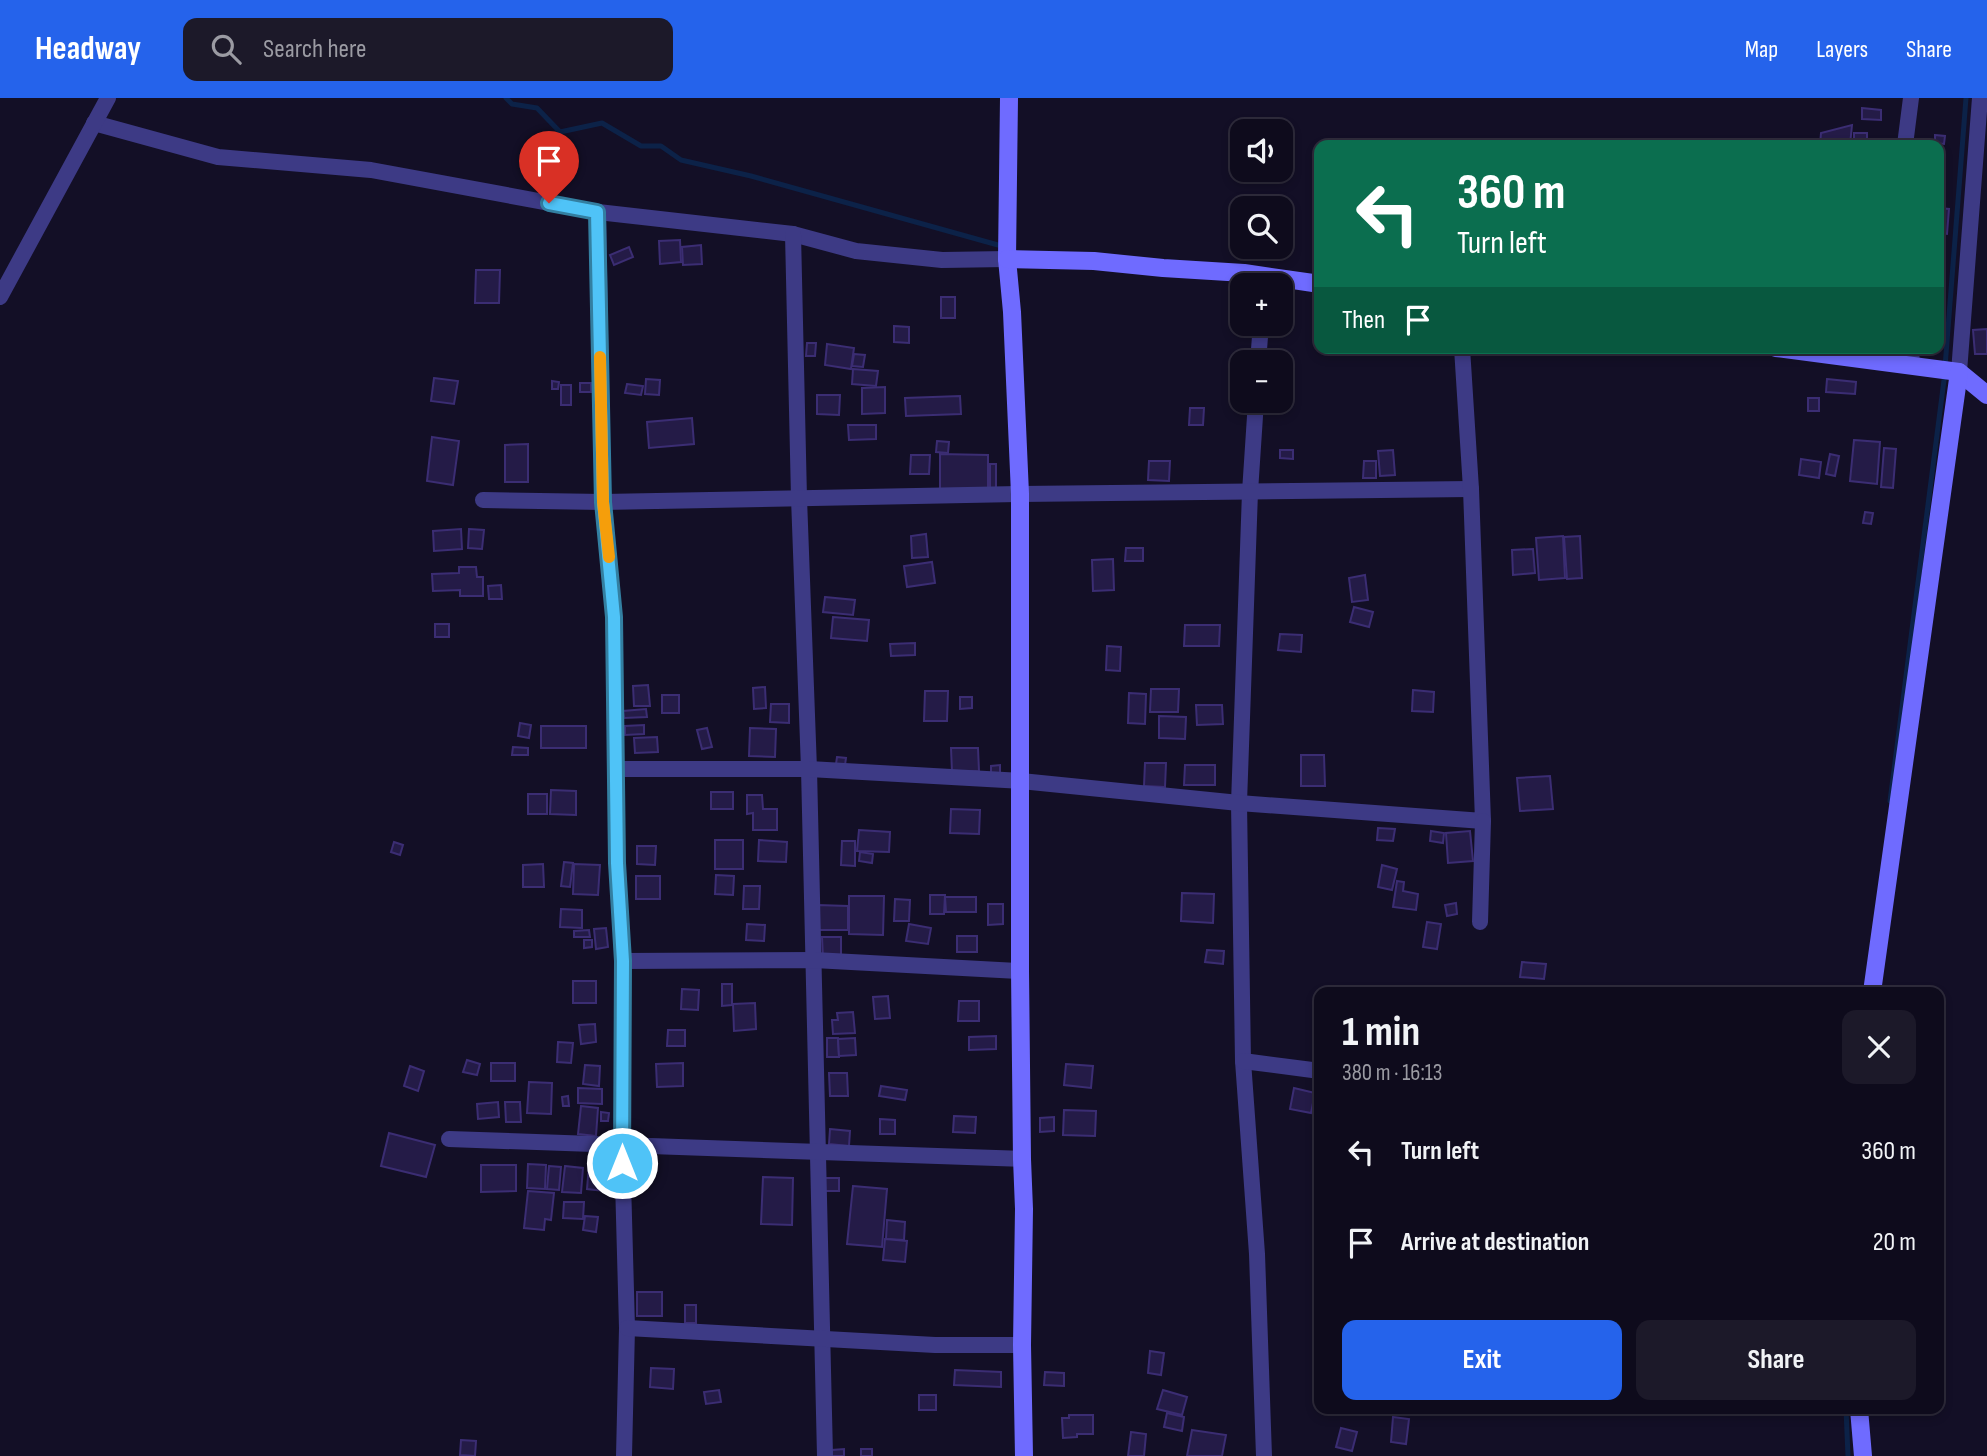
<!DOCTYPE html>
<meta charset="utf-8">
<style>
body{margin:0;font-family:"Sofia Sans Condensed",sans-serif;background:#1c1929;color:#f1f3f6;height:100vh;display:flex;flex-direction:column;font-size:26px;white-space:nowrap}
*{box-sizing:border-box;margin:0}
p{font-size:23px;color:#9b9ba3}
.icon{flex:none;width:38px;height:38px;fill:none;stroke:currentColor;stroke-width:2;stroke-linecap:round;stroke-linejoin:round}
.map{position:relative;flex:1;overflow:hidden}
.sheet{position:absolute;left:1314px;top:889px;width:630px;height:427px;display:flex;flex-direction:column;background:#0e0b1c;border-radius:14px;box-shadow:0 4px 10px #0003,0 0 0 2px #2e2b3b}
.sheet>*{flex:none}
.top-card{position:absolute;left:1314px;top:42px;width:630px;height:214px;border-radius:14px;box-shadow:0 4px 10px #0003,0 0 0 2px #2e2b3b;background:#0b6e4f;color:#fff;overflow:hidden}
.tools{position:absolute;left:1230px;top:21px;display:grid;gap:14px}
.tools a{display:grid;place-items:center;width:63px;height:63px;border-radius:14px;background:#0e0b1c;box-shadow:0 4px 10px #0003,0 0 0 2px #2e2b3b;font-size:35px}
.pin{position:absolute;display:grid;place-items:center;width:60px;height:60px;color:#fff;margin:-72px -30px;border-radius:50% 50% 50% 0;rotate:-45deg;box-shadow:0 0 7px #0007}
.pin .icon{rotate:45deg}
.me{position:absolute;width:77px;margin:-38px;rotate:0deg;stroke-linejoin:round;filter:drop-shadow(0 0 5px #0008)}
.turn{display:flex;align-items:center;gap:24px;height:147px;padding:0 28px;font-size:32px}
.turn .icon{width:91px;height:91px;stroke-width:2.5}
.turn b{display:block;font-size:49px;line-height:60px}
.then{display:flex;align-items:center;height:66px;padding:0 28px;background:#0003;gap:14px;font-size:26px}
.round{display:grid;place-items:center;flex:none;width:74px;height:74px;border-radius:14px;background:#1c1929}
.summary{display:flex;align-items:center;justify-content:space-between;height:119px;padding:0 28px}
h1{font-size:42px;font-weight:700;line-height:52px}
.primary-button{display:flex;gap:14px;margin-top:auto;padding:14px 28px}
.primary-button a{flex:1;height:80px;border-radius:14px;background:#2563eb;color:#fff;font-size:28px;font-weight:700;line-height:80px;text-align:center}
.primary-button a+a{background:#1c1929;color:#f1f3f6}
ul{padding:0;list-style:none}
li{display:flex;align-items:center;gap:21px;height:91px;padding:0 28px}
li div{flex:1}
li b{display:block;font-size:26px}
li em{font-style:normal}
header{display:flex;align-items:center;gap:42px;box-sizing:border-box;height:98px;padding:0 35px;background:#2563eb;color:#fff}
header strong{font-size:33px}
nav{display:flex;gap:38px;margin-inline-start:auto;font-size:24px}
.search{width:490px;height:63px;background:#1c1929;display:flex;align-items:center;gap:18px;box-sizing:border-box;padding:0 24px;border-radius:14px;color:#9b9ba3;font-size:26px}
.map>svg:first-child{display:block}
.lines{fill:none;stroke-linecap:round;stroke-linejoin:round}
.stream{stroke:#0c2248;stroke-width:5}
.building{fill:#241b47;stroke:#3b2d73;stroke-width:2}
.street{stroke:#3d3a85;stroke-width:16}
.secondary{stroke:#6f6bff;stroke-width:18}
.route-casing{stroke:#337fa1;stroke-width:18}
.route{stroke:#4fc3f7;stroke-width:12}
.slow{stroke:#f59e0b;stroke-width:12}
</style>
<header>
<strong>Headway</strong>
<div class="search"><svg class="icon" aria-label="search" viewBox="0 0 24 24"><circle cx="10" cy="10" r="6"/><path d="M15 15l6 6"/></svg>Search here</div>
<nav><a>Map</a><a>Layers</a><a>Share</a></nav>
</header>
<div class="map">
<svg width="1987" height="1358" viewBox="0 0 1987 1358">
<rect width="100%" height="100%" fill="#130f26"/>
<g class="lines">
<g class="stream">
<path d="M506,0L512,6L537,10L560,34L602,25L641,48H661L681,62L751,78L998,147"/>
<path d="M1890,703L1944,282L1966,0"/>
<path d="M1846,1311L1848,1358"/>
</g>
</g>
<g class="building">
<path d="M1862,10L1881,12V22L1862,21Z"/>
<path d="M1852,27L1850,47H1820L1821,35Z"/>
<rect x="1854" y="35" width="13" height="10"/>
<path d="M1935,37L1945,38L1944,46L1935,45Z"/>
<path d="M1939,110L1949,111L1947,136L1939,135Z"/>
<path d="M680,142L681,164L660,166L659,143Z"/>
<path d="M701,147L702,166L683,167L682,149Z"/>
<path d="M629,149L633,159L614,167L610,157Z"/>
<path d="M476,172H500L499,205H475Z"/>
<rect x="941" y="199" width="14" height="21"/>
<path d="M894,228L909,229V245L894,244Z"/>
<path d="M1987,231V256H1975L1973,232Z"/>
<path d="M807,245H816L815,258H806Z"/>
<path d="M827,246L854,250L851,271L825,267Z"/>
<path d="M854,256L865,257L863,269L852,268Z"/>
<path d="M853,271L878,273L876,288L852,286Z"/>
<path d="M434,280L458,283L454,306L431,303Z"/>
<path d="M646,281L660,282L659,297L645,296Z"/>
<path d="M1827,281L1856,284L1855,296L1826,294Z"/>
<path d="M552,283L559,284L558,291H552Z"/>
<rect x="580" y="285" width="11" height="9"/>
<path d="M627,286L643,288L641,297L625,295Z"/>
<rect x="561" y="287" width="10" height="20"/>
<path d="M885,289V315L862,316V290Z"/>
<path d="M817,297H840L839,317L817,316Z"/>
<path d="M960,298L961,316L906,318L905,300Z"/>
<rect x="1808" y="300" width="11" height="13"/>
<path d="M1190,310H1204L1203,327H1189Z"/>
<path d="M692,320L694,346L649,350L647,324Z"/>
<path d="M848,327H876V341L849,342Z"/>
<path d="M432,339L459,343L453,387L427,383Z"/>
<path d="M1854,342L1880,344L1877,386L1850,383Z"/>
<path d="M937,343L949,344L948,355L936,354Z"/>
<path d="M528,346V384H505V347Z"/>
<path d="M1884,350L1896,351L1893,390L1881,389Z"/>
<path d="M1280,352H1293V361L1280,360Z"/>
<path d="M1393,352L1395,377L1380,378L1378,353Z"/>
<path d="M940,356L988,357V396L940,395Z"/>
<path d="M1830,356L1839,358L1835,378L1826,376Z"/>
<path d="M911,357H930L929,376H910Z"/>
<path d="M1801,361L1821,364L1819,380L1799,377Z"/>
<path d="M1149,363H1170L1169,383L1148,382Z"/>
<path d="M1364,363H1376V380H1363Z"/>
<rect x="990" y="366" width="6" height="30"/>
<path d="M1865,414L1873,415L1871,426L1863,425Z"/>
<path d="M461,431L462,451L434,453L433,433Z"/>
<path d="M469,431L484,432L482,451L468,450Z"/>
<path d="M926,436L928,459L912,460L911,438Z"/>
<path d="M1563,438L1565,480L1539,482L1536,440Z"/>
<path d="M1580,438L1582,480L1567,481L1564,439Z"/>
<path d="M1126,450H1143V463H1125Z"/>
<path d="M1533,451L1535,475L1513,477L1512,452Z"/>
<path d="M1113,461L1114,492L1093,493L1092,462Z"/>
<path d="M932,464L935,485L907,489L904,468Z"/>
<path d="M459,469H476L477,479H483V498H460V492L433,493L432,476L459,475Z"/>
<path d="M1365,477L1368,502L1352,504L1349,480Z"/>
<path d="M501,487L502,501H489L488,488Z"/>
<path d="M825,499L855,502L853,517L823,514Z"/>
<path d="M1354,509L1373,514L1369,529L1350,524Z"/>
<path d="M833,519L869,522L867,543L831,540Z"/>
<rect x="435" y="526" width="14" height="13"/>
<path d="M1185,527H1220L1219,548H1184Z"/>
<path d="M1280,536L1302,537L1301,554L1278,552Z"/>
<path d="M915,545V557L891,558L890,546Z"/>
<path d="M1107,548L1121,549L1120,573L1106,572Z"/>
<path d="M648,587L650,608H634L633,588Z"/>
<path d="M765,589L766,610L754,611L753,590Z"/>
<path d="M1151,591H1179L1178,614H1150Z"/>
<path d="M1413,592L1434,594L1433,614L1412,613Z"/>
<path d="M925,593H948L947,623H924Z"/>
<path d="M1129,595L1146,596L1145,626L1128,625Z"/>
<rect x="662" y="597" width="17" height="18"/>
<path d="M960,599H972V610L960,611Z"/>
<path d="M771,606H789V625L770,624Z"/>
<path d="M1196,607H1222L1223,626L1197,627Z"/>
<path d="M646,611L647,619L624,620L623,613Z"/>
<path d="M1159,618L1186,619L1185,641L1159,640Z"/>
<path d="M520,625L531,627L529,640L518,638Z"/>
<path d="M644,627V636L625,637V628Z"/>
<rect x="541" y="628" width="45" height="22"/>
<path d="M707,630L712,649L702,651L697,632Z"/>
<path d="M750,630L776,631L775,659L749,658Z"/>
<path d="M657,639L658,654L635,655L634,640Z"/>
<path d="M513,649L528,650V657H512Z"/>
<path d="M951,650H978L979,673L952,674Z"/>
<path d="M1301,657H1324L1325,688H1301Z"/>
<path d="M837,659L846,660L845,667L836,666Z"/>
<path d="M1145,665H1166L1165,689L1144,688Z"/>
<path d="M1000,667V679L991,680V668Z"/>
<path d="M1185,667H1215V687H1184Z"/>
<path d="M1550,678L1553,711L1520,713L1517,680Z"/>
<path d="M551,692L576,693V717L550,716Z"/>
<rect x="711" y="694" width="22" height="17"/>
<rect x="528" y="696" width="19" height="20"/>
<path d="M747,697H762L763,711H777V732H753V715L747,716Z"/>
<path d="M951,711L980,712L979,736L950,735Z"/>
<path d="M1378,730L1395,731L1393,743L1377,742Z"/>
<path d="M859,732L890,734L889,754L857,753Z"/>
<path d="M1431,733L1444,735L1443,745L1430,743Z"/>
<path d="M1470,733L1473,763L1448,765L1446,735Z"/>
<rect x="715" y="742" width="28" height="29"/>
<path d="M759,742L787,744L786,764L758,763Z"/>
<path d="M842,743H855V768L841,767Z"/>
<path d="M394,744L403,747L400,757L391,754Z"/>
<path d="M637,748H656L655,767L637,766Z"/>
<path d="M860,754L873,756L872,765L859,763Z"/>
<path d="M564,764L573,765L570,789L561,788Z"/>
<path d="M543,766L544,789H523V767Z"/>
<path d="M574,766L600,767L598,797L573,796Z"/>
<path d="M1382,767L1397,771L1392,792L1378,789Z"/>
<path d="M716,777L734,778L733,797L715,796Z"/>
<rect x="636" y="778" width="24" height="23"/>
<path d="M1397,783L1404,784L1403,793L1418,796L1416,812L1393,809Z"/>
<path d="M744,788H760L759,811H743Z"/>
<path d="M1182,795L1214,796L1213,825L1181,823Z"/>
<path d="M930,797H945L944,816H930Z"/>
<path d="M849,798H884L883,837L849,836Z"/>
<path d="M945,799H976V814H946Z"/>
<path d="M895,801L910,802L909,823H894Z"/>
<path d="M1456,805L1457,816L1447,818L1445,807Z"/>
<path d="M988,806H1003V826L988,827Z"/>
<path d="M817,807L848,808V832H817Z"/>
<path d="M561,811L582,812V830L560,829Z"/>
<path d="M1427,824L1441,826L1437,851L1423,849Z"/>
<path d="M747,826L765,827L764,843L746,842Z"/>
<path d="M909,826L931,830L928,846L906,843Z"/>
<path d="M606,830L608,849L596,851L594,831Z"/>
<path d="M589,832L590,839H574V833Z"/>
<rect x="957" y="838" width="20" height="16"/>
<path d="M822,839H841V861H823Z"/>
<path d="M584,842H592V849L584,850Z"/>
<path d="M1207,852L1224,853L1223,866L1205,864Z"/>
<path d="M1522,864L1546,866L1544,881L1520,879Z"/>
<rect x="573" y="883" width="23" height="22"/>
<path d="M722,886H732V907L722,908Z"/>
<path d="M682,891L699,892L698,912L681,911Z"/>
<path d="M888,898L890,920L875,921L873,899Z"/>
<path d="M959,903H979V923H958Z"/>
<path d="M755,905L756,931L734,933L733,906Z"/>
<path d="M853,914L855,935L833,936L832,922H838L837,915Z"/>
<path d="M595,926L596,944L581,946L579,927Z"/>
<path d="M668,932H685V948H667Z"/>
<path d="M996,938V951L969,952V939Z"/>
<path d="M827,940H838L839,959H827Z"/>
<path d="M855,940L856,957L839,958L838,941Z"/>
<path d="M558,944L573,945L571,965L557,964Z"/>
<path d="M467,962L480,966L477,977L463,974Z"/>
<rect x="491" y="965" width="24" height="18"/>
<path d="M683,965V988L657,989L656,966Z"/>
<path d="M1066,966L1093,968L1091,990L1064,987Z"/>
<path d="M585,967L600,968L599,988L583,986Z"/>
<path d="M410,968L424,973L418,993L404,988Z"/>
<path d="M829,975H847L848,998H830Z"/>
<path d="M529,984L552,985L551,1016L527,1015Z"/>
<path d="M881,988L907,992L905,1002L879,998Z"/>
<path d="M578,990L602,991V1006L578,1005Z"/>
<path d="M1294,990L1315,995L1311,1015L1290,1011Z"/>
<path d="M568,998L569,1008H563L562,999Z"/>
<path d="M498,1004L499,1019L478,1021L477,1006Z"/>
<path d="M505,1004H520L521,1024H506Z"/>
<path d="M581,1008L598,1010L596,1038L578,1036Z"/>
<path d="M1064,1012L1096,1013L1095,1038L1063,1037Z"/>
<path d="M601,1014L609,1015L608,1023H601Z"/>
<path d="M954,1018L976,1019L975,1035L953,1034Z"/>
<path d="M1054,1019V1033L1040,1034V1020Z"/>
<path d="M880,1021L895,1022V1036H880Z"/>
<path d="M830,1031L850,1033L849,1048L829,1046Z"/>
<path d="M389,1035L435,1047L426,1079L381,1068Z"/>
<path d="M528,1066L546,1067L545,1091L527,1090Z"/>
<path d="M481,1067H516V1093L481,1094Z"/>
<path d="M589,1067L606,1068L604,1093L587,1091Z"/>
<path d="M549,1068L561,1069L559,1092L547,1091Z"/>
<path d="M565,1068L583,1070L581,1095L562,1094Z"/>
<path d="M763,1079L793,1080L792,1127L761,1126Z"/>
<rect x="822" y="1080" width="17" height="13"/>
<path d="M853,1088L887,1091L882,1149L847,1146Z"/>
<path d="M528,1093L554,1095L551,1122L545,1121L544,1132L524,1130Z"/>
<path d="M564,1104H584L583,1121L563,1120Z"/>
<path d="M585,1118L598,1119L596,1134L583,1132Z"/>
<path d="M887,1122L905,1124L904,1142L886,1141Z"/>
<path d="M885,1141L907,1143L905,1164L883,1162Z"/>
<rect x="637" y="1194" width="25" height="24"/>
<rect x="685" y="1207" width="11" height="18"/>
<path d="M1150,1253L1164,1255L1161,1277L1148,1275Z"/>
<path d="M651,1270L674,1271L673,1291L650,1289Z"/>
<path d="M955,1272L1001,1274V1289L954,1287Z"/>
<path d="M1045,1274L1064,1275V1288L1044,1287Z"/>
<path d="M719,1292L721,1304L706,1306L704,1294Z"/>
<path d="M1163,1292L1187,1299L1182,1317L1157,1311Z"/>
<rect x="919" y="1297" width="17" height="15"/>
<path d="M1167,1315L1184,1319L1182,1333L1164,1329Z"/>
<path d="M1069,1317H1093V1336H1077V1339L1063,1340L1062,1320H1069Z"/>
<path d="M1393,1319L1409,1321L1406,1346L1391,1344Z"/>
<path d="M1341,1330L1357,1334L1352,1353L1336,1349Z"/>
<path d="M1192,1332L1226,1337L1222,1358H1187Z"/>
<path d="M1131,1334L1146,1336L1144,1358H1128Z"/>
<path d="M461,1342L476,1343L475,1358L460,1357Z"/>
<path d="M844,1351V1358H832V1352Z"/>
<rect x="861" y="1351" width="11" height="7"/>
</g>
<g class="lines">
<g class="street">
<path d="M94,25L218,59L371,72L598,114L793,136L856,153L942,162L1007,161"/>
<path d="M1905,47L1911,0"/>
<path d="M598,114L603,404L614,519L617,765L623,863L622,1046L627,1230L624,1358"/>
<path d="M793,136L799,400L809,671L825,1358"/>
<path d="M0,199L108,0"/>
<path d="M1911,250L1912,268"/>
<path d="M1258,264L1261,226"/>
<path d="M1959,274L1980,0"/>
<path d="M1256,303L1250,394L1239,705L1243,963L1257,1156L1264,1358"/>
<path d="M483,402L603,404L1020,396L1471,391"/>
<path d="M617,671H809L1021,683L1239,705L1483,723L1471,391L1462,250"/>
<path d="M1480,824L1483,723"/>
<path d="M623,863L814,862L1020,873"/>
<path d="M1243,963L1320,973"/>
<path d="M449,1041L1022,1061"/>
<path d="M627,1230L935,1247H1022"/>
</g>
<g class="secondary">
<path d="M1009,0L1007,161L1012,214L1020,396V873L1022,1061L1024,1111L1022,1247L1024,1358"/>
<path d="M1007,161L1094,163L1163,170L1244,175L1320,186"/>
<path d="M1776,250L1959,274L1987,297"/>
<path d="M1872,894L1959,274"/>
<path d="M1859,1311L1863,1358"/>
</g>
</g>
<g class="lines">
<defs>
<path id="route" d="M549,105L597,114L603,404L614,519L617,765L623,863L622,1065"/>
</defs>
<use href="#route" class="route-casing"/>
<use href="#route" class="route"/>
<path class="slow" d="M600,259L603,404L609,459"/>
</g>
</svg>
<div class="tools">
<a><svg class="icon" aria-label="sound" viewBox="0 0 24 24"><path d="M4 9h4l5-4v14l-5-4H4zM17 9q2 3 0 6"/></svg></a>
<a><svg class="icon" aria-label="search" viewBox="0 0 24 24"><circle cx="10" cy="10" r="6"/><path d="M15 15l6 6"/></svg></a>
<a>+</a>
<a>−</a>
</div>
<div class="pin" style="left:549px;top:105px;background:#d93025"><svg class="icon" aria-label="arrive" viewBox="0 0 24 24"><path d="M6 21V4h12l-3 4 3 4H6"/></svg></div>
<svg class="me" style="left:622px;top:1065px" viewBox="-20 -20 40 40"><circle r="17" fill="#4fc3f7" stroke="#fff" stroke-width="3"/><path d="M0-11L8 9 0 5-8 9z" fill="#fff"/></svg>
<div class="top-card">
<div class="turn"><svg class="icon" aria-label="left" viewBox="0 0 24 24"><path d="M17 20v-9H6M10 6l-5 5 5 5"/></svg><div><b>360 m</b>Turn left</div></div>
<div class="then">Then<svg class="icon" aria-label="arrive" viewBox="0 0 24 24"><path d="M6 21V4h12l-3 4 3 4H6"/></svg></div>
</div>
<section class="sheet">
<div class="summary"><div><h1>1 min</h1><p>380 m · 16:13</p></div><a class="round"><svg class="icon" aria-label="close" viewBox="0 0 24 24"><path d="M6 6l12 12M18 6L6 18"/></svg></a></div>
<ul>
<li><svg class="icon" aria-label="left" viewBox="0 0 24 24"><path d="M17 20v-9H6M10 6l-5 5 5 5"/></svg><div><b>Turn left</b></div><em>360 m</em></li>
<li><svg class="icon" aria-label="arrive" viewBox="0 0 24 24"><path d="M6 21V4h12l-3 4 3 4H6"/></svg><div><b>Arrive at destination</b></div><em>20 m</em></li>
</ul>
<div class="primary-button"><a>Exit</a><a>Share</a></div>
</section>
</div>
